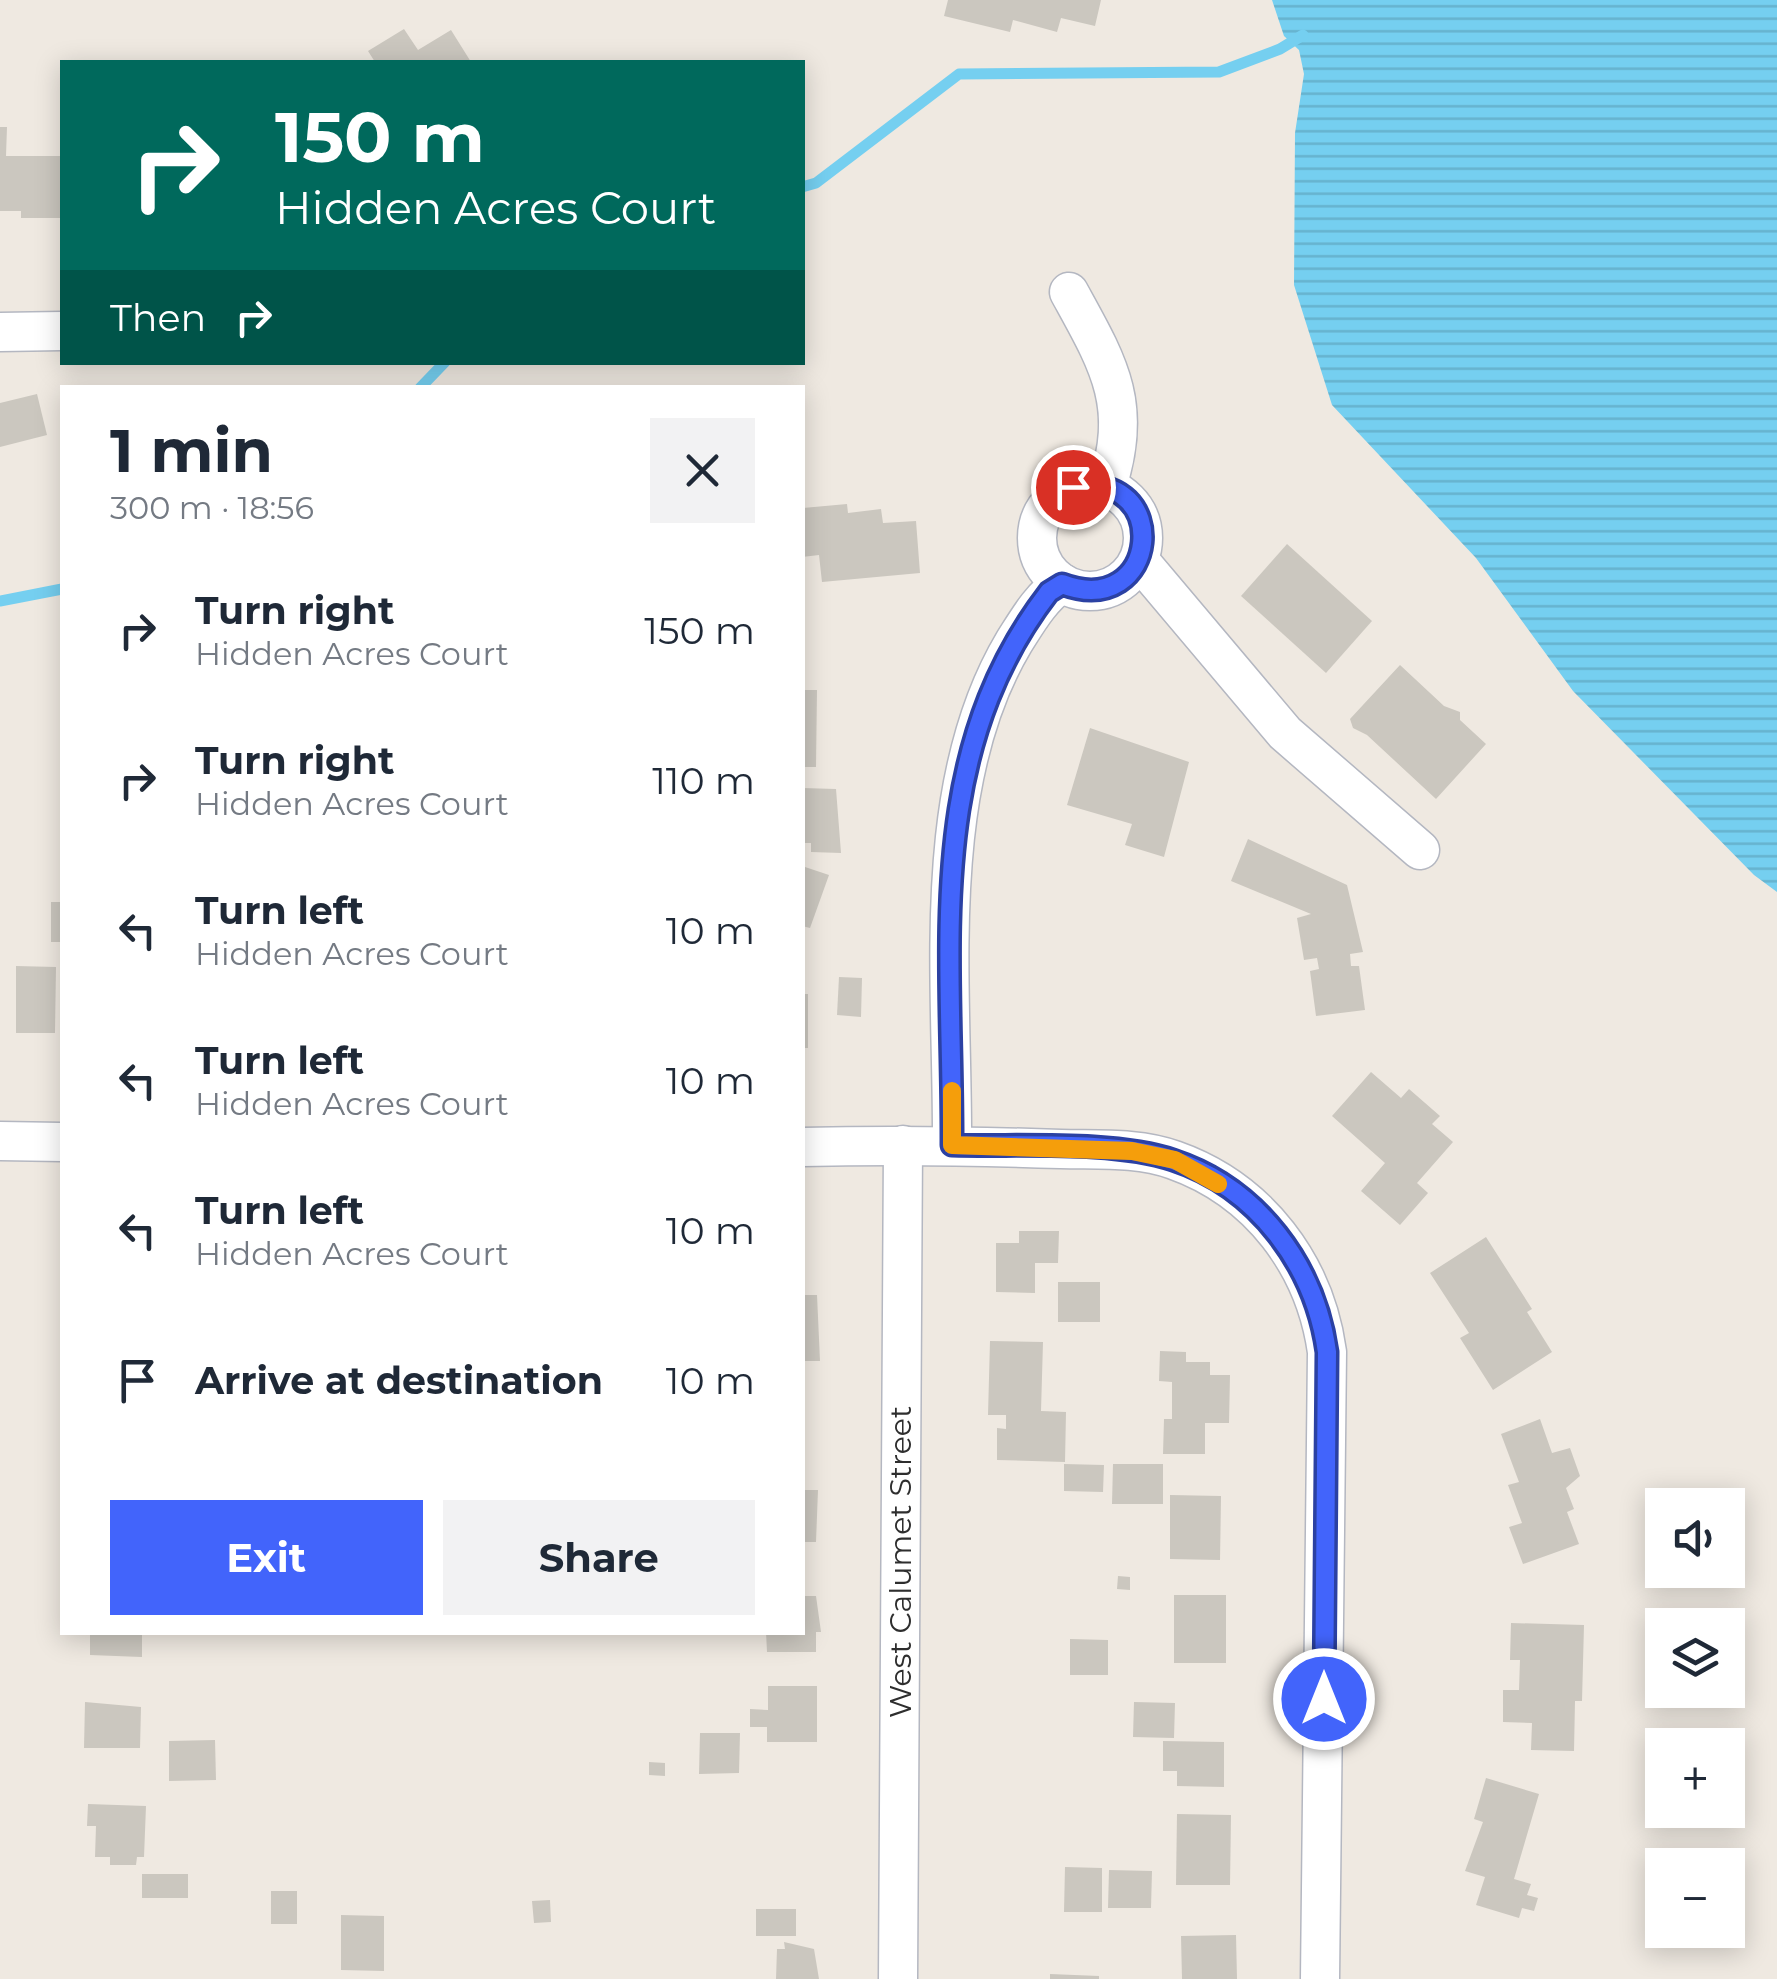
<!DOCTYPE html>
<meta charset="utf-8">
<style>
body{margin:0;font-family:Montserrat,sans-serif;background:#f2f2f3;color:#1f2937;height:100vh;display:flex;flex-direction:column;font-size:38px;white-space:nowrap}
*{box-sizing:border-box;margin:0}
p{font-size:32px;color:#747a83}
.icon{flex:none;width:55px;height:55px;fill:none;stroke:currentColor;stroke-width:2;stroke-linecap:round;stroke-linejoin:round}
.map{position:relative;flex:1;overflow:hidden}
.details{position:absolute;left:60px;top:385px;width:745px;height:1250px;display:flex;flex-direction:column;background:#fff;border-radius:0px;box-shadow:0 5px 25px #0003}
.details>*{flex:none}
.hud{position:absolute;left:60px;top:60px;width:745px;height:305px;border-radius:0px;box-shadow:0 5px 25px #0003;background:#00695c;color:#fff;overflow:hidden}
.tools{position:absolute;left:1645px;top:1488px;display:grid;gap:20px}
.tools a{display:grid;place-items:center;width:100px;height:100px;border-radius:0px;background:#fff;box-shadow:0 5px 25px #0003;font-size:50px}
.pin{position:absolute;display:grid;place-items:center;width:85px;height:85px;color:#fff;margin:-42px;border:5px solid #fff;border-radius:50%;box-shadow:0 2px 10px #0007}
.me{position:absolute;width:110px;margin:-55px;rotate:0deg;stroke-linejoin:round;filter:drop-shadow(0 0 8px #0008)}
.turn{display:flex;align-items:center;gap:35px;height:210px;padding:0 50px;font-size:45px}
.turn .icon{width:130px;height:130px;stroke-width:2.5}
.turn b{display:block;font-size:70px;line-height:85px}
.then{display:flex;align-items:center;height:95px;padding:0 50px;background:#0003;gap:20px;font-size:38px}
.round{display:grid;place-items:center;flex:none;width:105px;height:105px;border-radius:0px;background:#f2f2f3}
.summary{display:flex;align-items:center;justify-content:space-between;height:170px;padding:0 50px}
h1{font-size:60px;font-weight:700;line-height:75px}
.action{display:flex;gap:20px;margin-top:auto;padding:20px 50px}
.action a{flex:1;height:115px;border-radius:0px;background:#4264fb;color:#fff;font-size:40px;font-weight:700;line-height:115px;text-align:center}
.action a+a{background:#f2f2f3;color:#1f2937}
ul{padding:0;list-style:none}
li{display:flex;align-items:center;gap:30px;height:150px;padding:0 50px}
li div{flex:1}
li b{display:block;font-size:38px}
li em{font-style:normal}
.map>svg:first-child{display:block}
.water{fill:url(#water-rules)}
.lines{fill:none;stroke-linecap:round;stroke-linejoin:round}
.stream{stroke:#75cff0;stroke-width:11}
.building{fill:#cbc7bf}
.street-casing{stroke:#b4b7c1;stroke-width:41}
.street{stroke:#fff;stroke-width:38}
.route-casing{stroke:#2b41a3;stroke-width:25}
.route{stroke:#4264fb;stroke-width:18}
.slow{stroke:#f59e0b;stroke-width:18}
.labels{text-anchor:middle;stroke-width:9;stroke-linejoin:round;paint-order:stroke}
.street-label{font-size:30px;fill:#2e2e2e;stroke:#fff}
</style>
<div class="map">
<svg width="1777" height="1979" viewBox="0 0 1777 1979">
<defs>
<pattern id="water-rules" width="6" height="5" patternUnits="userSpaceOnUse" patternTransform="scale(2.5)"><rect width="6" height="5" fill="#75cff0"/><path d="M0 2.5h6" fill="none" stroke="#66b2ce"/></pattern>
</defs>
<rect width="100%" height="100%" fill="#efe9e1"/>
<path class="water" d="M1272,0H1777V892L1754,875L1573,691L1476,558L1332,405L1294,285L1295,133L1304,74L1299,50L1284,36Z"/>
<g class="lines">
<g class="stream">
<path d="M802,187L816,183L959,74L1219,72L1280,49L1303,35"/>
<path d="M420,388L445,362"/>
<path d="M0,601L62,589"/>
</g>
</g>
<g class="building">
<path d="M948,0H1101L1095,26L1061,18L1057,32L1013,20L1010,32L944,16Z"/>
<path d="M404,29L418,50L451,30L471,62H375L368,51Z"/>
<path d="M0,127H7L6,156H62V218H21V211H0Z"/>
<path d="M37,394L47,435L0,447V403Z"/>
<path d="M847,504L848,513L881,509L883,523L916,521L920,573L822,582L819,555L802,557L803,508Z"/>
<path d="M1287,544L1372,621L1326,673L1241,596Z"/>
<path d="M1400,665L1444,706L1460,712V720L1486,744L1436,799L1367,735L1353,728L1350,719Z"/>
<path d="M802,690H817L816,767H802Z"/>
<path d="M1090,728L1189,762L1164,857L1125,845L1132,824L1067,805Z"/>
<path d="M802,788L836,789L841,853L811,852V843H802Z"/>
<path d="M1248,839L1347,885L1363,952L1350,954L1351,966H1359L1365,1010L1316,1016L1310,971L1319,969L1317,958L1304,960L1297,918L1311,914L1231,881Z"/>
<path d="M802,866L829,875L810,928L802,926Z"/>
<rect x="51" y="902" width="11" height="40"/>
<path d="M16,966L56,967L55,1033H16Z"/>
<path d="M839,977L862,978L861,1017L837,1015Z"/>
<rect x="802" y="994" width="6" height="54"/>
<path d="M1371,1072L1401,1098L1409,1089L1440,1116L1432,1124L1453,1142L1417,1183L1428,1193L1400,1225L1361,1191L1385,1163L1332,1116Z"/>
<path d="M1019,1231H1059L1058,1263H1035V1293L996,1292V1243H1019Z"/>
<path d="M1486,1237L1532,1309L1527,1312L1552,1352L1493,1390L1460,1338L1469,1333L1430,1273Z"/>
<rect x="1058" y="1282" width="42" height="40"/>
<path d="M802,1295H817L820,1361H802Z"/>
<path d="M990,1341L1043,1342L1041,1411L1066,1412L1065,1462L997,1460V1428L1006,1429V1415H988Z"/>
<path d="M1160,1351L1186,1352V1362H1210V1375H1230L1229,1423H1205V1454H1163L1164,1419H1172V1382L1159,1381Z"/>
<path d="M1540,1419L1552,1453L1570,1448L1580,1476L1566,1488L1574,1509L1567,1512L1579,1544L1523,1564L1509,1527L1522,1523L1508,1485L1519,1482L1501,1434Z"/>
<path d="M1064,1464L1104,1465L1103,1492L1064,1491Z"/>
<path d="M1113,1464H1163V1504H1112Z"/>
<path d="M802,1490H818L816,1542H802Z"/>
<path d="M1170,1495L1221,1496L1220,1560L1170,1559Z"/>
<path d="M1118,1576L1130,1577V1590L1117,1589Z"/>
<rect x="1174" y="1595" width="52" height="68"/>
<path d="M802,1596H816L821,1632H816V1652H767L766,1632H802Z"/>
<path d="M1511,1623L1584,1625L1582,1701H1575L1574,1751L1531,1750L1532,1723L1503,1722V1690H1519L1520,1660H1510Z"/>
<path d="M90,1632H142V1657L90,1655Z"/>
<path d="M1070,1639L1108,1640V1675H1070Z"/>
<path d="M768,1686H817V1742H767V1727H750V1709L768,1710Z"/>
<path d="M85,1702L141,1707L140,1748H84Z"/>
<path d="M1134,1702L1175,1703L1174,1738L1133,1737Z"/>
<path d="M700,1733H740L739,1773L699,1774Z"/>
<path d="M215,1740L216,1780L169,1781V1741Z"/>
<path d="M1163,1741L1224,1742V1787L1177,1786V1771H1163Z"/>
<path d="M649,1762L665,1763V1776L649,1775Z"/>
<path d="M1486,1778L1539,1794L1514,1879L1531,1884L1527,1895L1538,1898L1534,1911L1522,1908L1519,1918L1476,1905L1485,1877L1465,1871L1483,1822L1474,1819Z"/>
<path d="M88,1804L146,1806L144,1857H137L136,1865H110V1857H95L96,1826H87Z"/>
<path d="M1177,1814L1231,1815L1230,1885H1176Z"/>
<path d="M1065,1867L1102,1868V1912H1064Z"/>
<path d="M1109,1870L1152,1871L1151,1908H1108Z"/>
<rect x="142" y="1874" width="46" height="24"/>
<rect x="271" y="1891" width="26" height="33"/>
<path d="M550,1900L551,1922L534,1923L532,1901Z"/>
<rect x="756" y="1909" width="40" height="27"/>
<path d="M341,1915L384,1916V1971L341,1970Z"/>
<path d="M1236,1935L1237,1979H1182L1181,1936Z"/>
<path d="M784,1942L814,1949L819,1979H776L777,1949H785Z"/>
<path d="M1050,1974L1099,1976V1979H1050Z"/>
</g>
<g class="lines">
<defs>
<g id="street">
<path d="M1069,292C1108,363 1134,404 1107,486"/>
<path d="M0,332L62,331"/>
<circle cx="1090" cy="538" r="53"/>
<path d="M1139,560L1285,733L1420,850"/>
<path d="M0,1141L62,1142"/>
<path d="M952,1145C953,982 928,786 1014,642C1028,620 1041,597 1062,583"/>
<path d="M802,1147C889,1145 975,1146 1061,1149C1098,1150 1139,1147 1174,1160C1259,1190 1315,1265 1327,1352L1320,1979"/>
<path d="M898,1979L903,1145"/>
</g>
</defs>
<use href="#street" class="street-casing"/>
<use href="#street" class="street"/>
</g>
<g class="lines">
<defs>
<path id="route" d="M1073,487C1174,469 1160,621 1062,584L1049,592C922,757 953,949 952,1145C1016,1147 1114,1140 1173,1160C1258,1188 1315,1266 1327,1352L1324,1699"/>
</defs>
<use href="#route" class="route-casing"/>
<use href="#route" class="route"/>
<path class="slow" d="M952,1091V1145L1132,1151L1175,1160L1218,1184"/>
</g>
<g class="labels">
<g class="street-label">
<text transform="translate(901 1562) rotate(-90)" y="10">West Calumet Street</text>
</g>
</g>
</svg>
<div class="tools">
<a><svg class="icon" aria-label="sound" viewBox="0 0 24 24"><path d="M4 9h4l5-4v14l-5-4H4zM17 9q2 3 0 6"/></svg></a>
<a><svg class="icon" aria-label="layers" viewBox="0 0 24 24"><path d="M12 4l9 5-9 5-9-5zM3 14l9 5 9-5"/></svg></a>
<a>+</a>
<a>−</a>
</div>
<div class="pin" style="left:1073px;top:487px;background:#d93025"><svg class="icon" aria-label="arrive" viewBox="0 0 24 24"><path d="M6 21V4h12l-3 4 3 4H6"/></svg></div>
<svg class="me" style="left:1324px;top:1699px" viewBox="-20 -20 40 40"><circle r="17" fill="#4264fb" stroke="#fff" stroke-width="3"/><path d="M0-11L8 9 0 5-8 9z" fill="#fff"/></svg>
<div class="hud">
<div class="turn"><svg class="icon" aria-label="right" viewBox="0 0 24 24"><path d="M7 20v-9h11M14 6l5 5-5 5"/></svg><div><b>150 m</b>Hidden Acres Court</div></div>
<div class="then">Then<svg class="icon" aria-label="right" viewBox="0 0 24 24"><path d="M7 20v-9h11M14 6l5 5-5 5"/></svg></div>
</div>
<section class="details">
<div class="summary"><div><h1>1 min</h1><p>300 m · 18:56</p></div><a class="round"><svg class="icon" aria-label="close" viewBox="0 0 24 24"><path d="M6 6l12 12M18 6L6 18"/></svg></a></div>
<ul>
<li><svg class="icon" aria-label="right" viewBox="0 0 24 24"><path d="M7 20v-9h11M14 6l5 5-5 5"/></svg><div><b>Turn right</b><p>Hidden Acres Court</p></div><em>150 m</em></li>
<li><svg class="icon" aria-label="right" viewBox="0 0 24 24"><path d="M7 20v-9h11M14 6l5 5-5 5"/></svg><div><b>Turn right</b><p>Hidden Acres Court</p></div><em>110 m</em></li>
<li><svg class="icon" aria-label="left" viewBox="0 0 24 24"><path d="M17 20v-9H6M10 6l-5 5 5 5"/></svg><div><b>Turn left</b><p>Hidden Acres Court</p></div><em>10 m</em></li>
<li><svg class="icon" aria-label="left" viewBox="0 0 24 24"><path d="M17 20v-9H6M10 6l-5 5 5 5"/></svg><div><b>Turn left</b><p>Hidden Acres Court</p></div><em>10 m</em></li>
<li><svg class="icon" aria-label="left" viewBox="0 0 24 24"><path d="M17 20v-9H6M10 6l-5 5 5 5"/></svg><div><b>Turn left</b><p>Hidden Acres Court</p></div><em>10 m</em></li>
<li><svg class="icon" aria-label="arrive" viewBox="0 0 24 24"><path d="M6 21V4h12l-3 4 3 4H6"/></svg><div><b>Arrive at destination</b></div><em>10 m</em></li>
</ul>
<div class="action"><a>Exit</a><a>Share</a></div>
</section>
</div>
